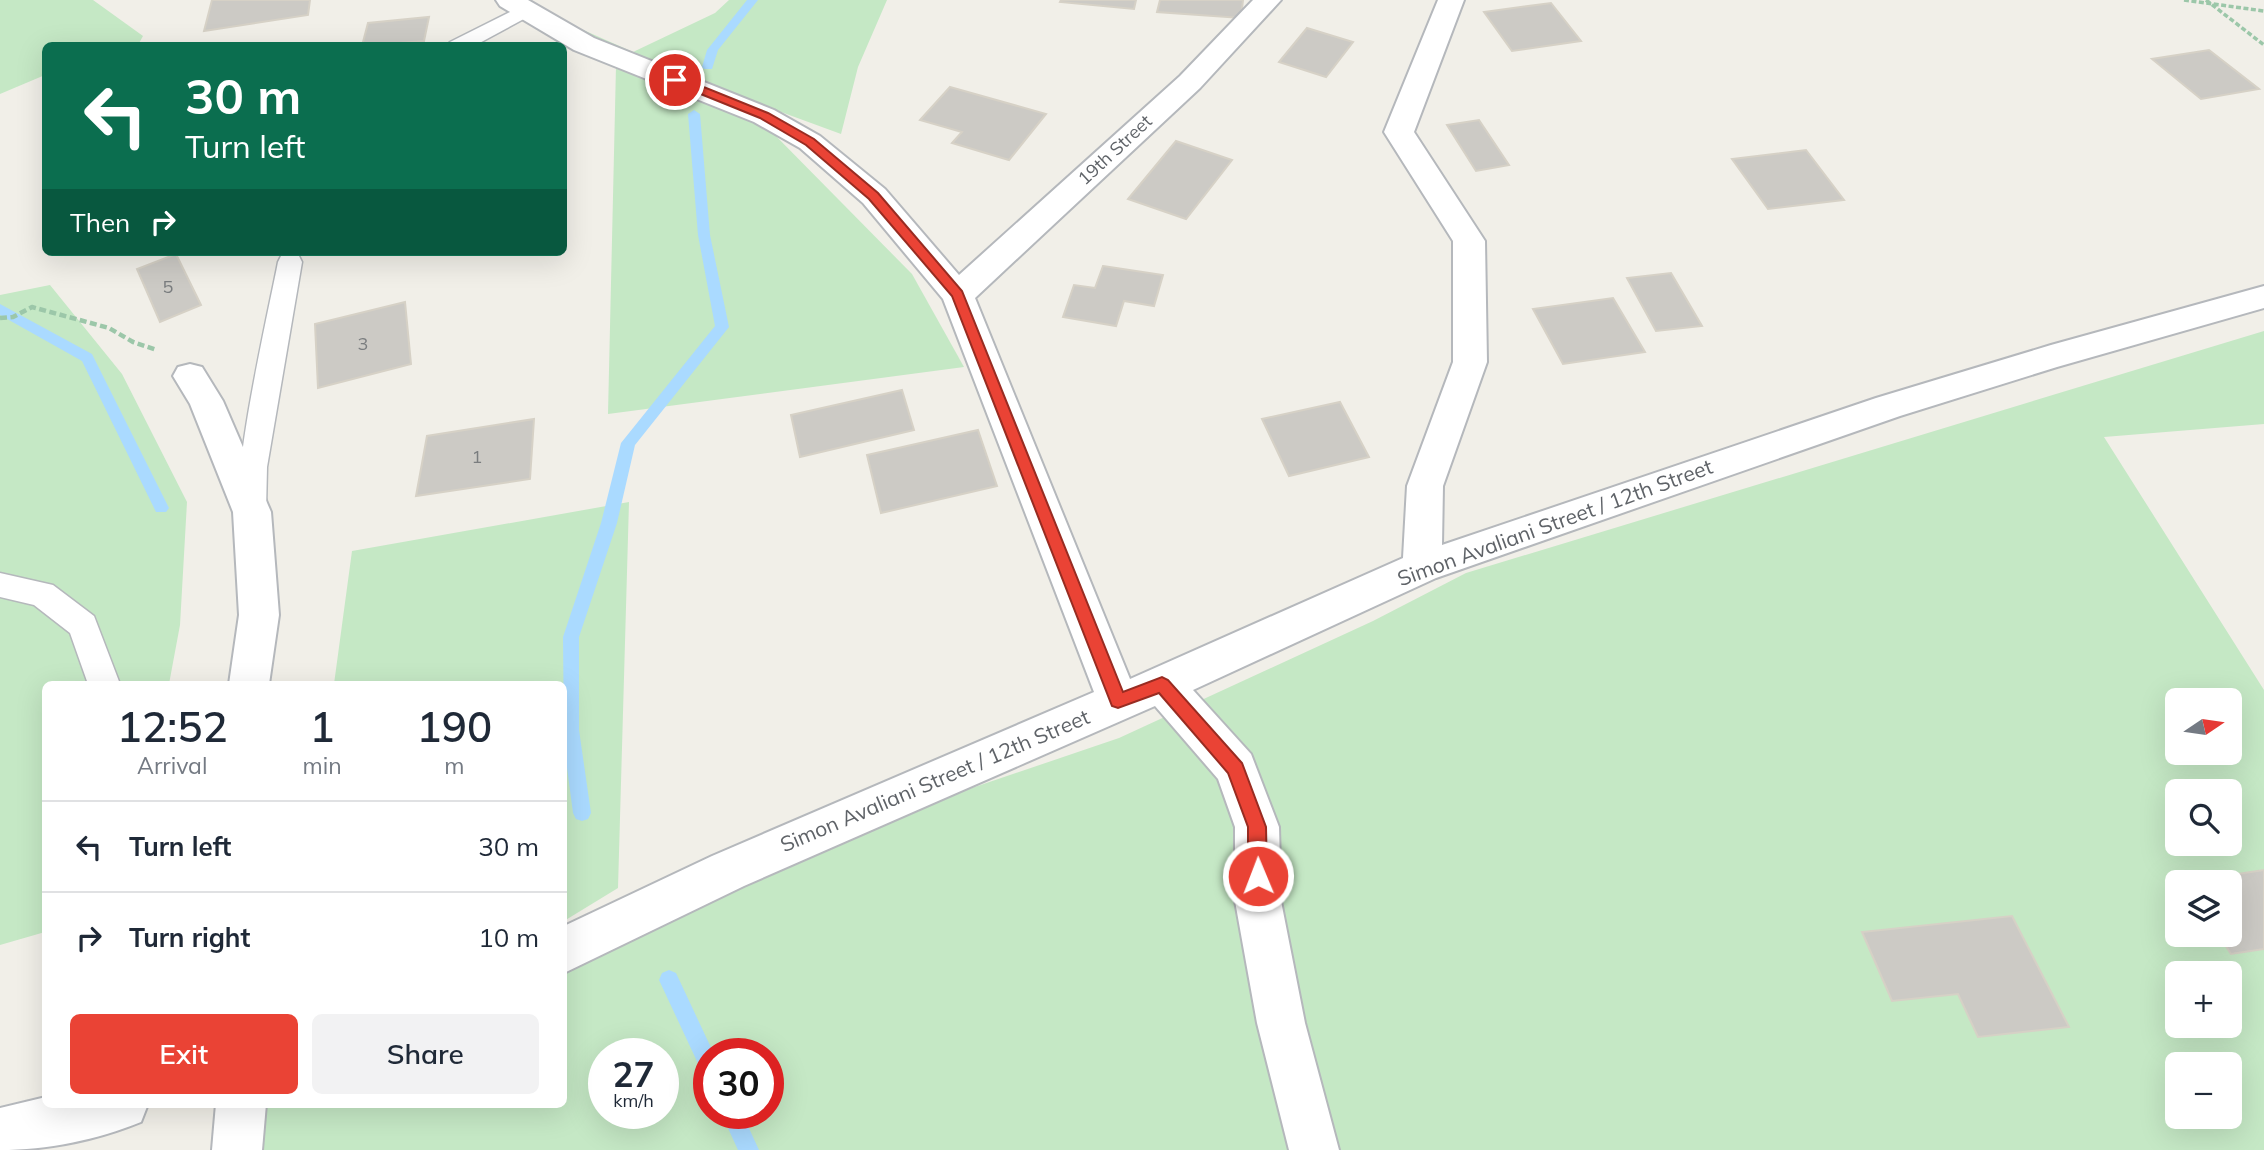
<!DOCTYPE html>
<meta charset="utf-8">
<style>
body{margin:0;font-family:Mulish,sans-serif;background:#f2f2f3;color:#1f2937;height:100vh;display:flex;flex-direction:column;font-size:26px;white-space:nowrap}
*{box-sizing:border-box;margin:0}
p{font-size:23px;color:#747a83}
.icon{flex:none;width:38px;height:38px;fill:none;stroke:currentColor;stroke-width:2;stroke-linecap:round;stroke-linejoin:round}
.map{position:relative;flex:1;overflow:hidden}
.panel{position:absolute;left:42px;top:681px;width:525px;height:427px;display:flex;flex-direction:column;background:#fff;border-radius:10px;box-shadow:0 7px 28px #0002}
.panel>*{flex:none}
.hud{position:absolute;left:42px;top:42px;width:525px;height:214px;border-radius:10px;box-shadow:0 7px 28px #0002;background:#0b6e4f;color:#fff;overflow:hidden}
.needle{width:46px;rotate:77deg}
.buttons{position:absolute;left:2165px;top:688px;display:grid;gap:14px}
.buttons a{display:grid;place-items:center;width:77px;height:77px;border-radius:10px;background:#fff;box-shadow:0 7px 28px #0002;font-size:35px}
.speed{position:absolute;left:588px;top:1038px;display:flex;gap:14px;font-size:35px;font-weight:700;text-align:center}
.speed>*{display:grid;place-content:center;width:91px;height:91px;border-radius:50%;background:#fff;box-shadow:0 7px 28px #0002;line-height:1}
.speed small{font-size:18px;font-weight:400}
.speed .limit{border:10px solid #d22;background:#fff;color:#111}
.pin{position:absolute;display:grid;place-items:center;width:60px;height:60px;color:#fff;margin:-30px;border:4px solid #fff;border-radius:50%;box-shadow:0 2px 7px #0007}
.me{position:absolute;width:77px;margin:-38px;rotate:359deg;stroke-linejoin:round;filter:drop-shadow(0 0 5px #0008)}
.turn{display:flex;align-items:center;gap:24px;height:147px;padding:0 28px;font-size:32px}
.turn .icon{width:91px;height:91px;stroke-width:2.5}
.turn b{display:block;font-size:49px;line-height:60px}
.then{display:flex;align-items:center;height:66px;padding:0 28px;background:#0003;gap:14px;font-size:26px}
.eta{display:flex;justify-content:space-evenly;align-items:center;height:119px;text-align:center}
.eta b{font-size:42px;font-weight:600;line-height:49px}
.button{display:flex;gap:14px;margin-top:auto;padding:14px 28px}
.button a{flex:1;height:80px;border-radius:10px;background:#ea4335;color:#fff;font-size:28px;font-weight:600;line-height:80px;text-align:center}
.button a+a{background:#f2f2f3;color:#1f2937}
ul{padding:0;list-style:none}
li{display:flex;align-items:center;gap:21px;height:91px;padding:0 28px;border-top:2px solid #e0e1e3}
li div{flex:1}
li b{display:block;font-size:26px}
li em{font-style:normal}
.map>svg:first-child{display:block}
.green{fill:#c5e8c5;fill-rule:evenodd}
.lines{fill:none;stroke-linecap:round;stroke-linejoin:round}
.stream{fill:#aadaff;fill-rule:evenodd}
.building{fill:#cccac5;stroke:#d6d1c6;stroke-width:2}
.service-casing{stroke:#b5b8bc;stroke-width:3}
.minor-casing{stroke:#b5b8bc;stroke-width:4}
.path-far1{stroke:#9cc7a9;stroke-width:3.5;stroke-dasharray:5 2.5;stroke-linecap:butt}
.path{stroke:#9cc7a9;stroke-width:4.5;stroke-dasharray:7 3.5;stroke-linecap:butt}
.service{fill:#fff;fill-rule:evenodd}
.minor{fill:#fff;fill-rule:evenodd}
.route{fill:#ea4335;stroke:#982c22;stroke-width:2}
.labels{text-anchor:middle;stroke-width:5;stroke-linejoin:round;paint-order:stroke}
.far-street-label{font-size:18px;fill:#5f6368;stroke:#fff}
.number-label{font-size:18px;fill:#7a7d7f}
.street-label{font-size:21px;fill:#5f6368;stroke:#fff}
</style>
<div class="map">
<svg width="2264" height="1150" viewBox="0 0 2264 1150">
<rect width="100%" height="100%" fill="#f1efe8"/>
<g class="green">
<path d="M0,0H93L143,36L138,45L46,46L45,75L0,94Z"/>
<path d="M729,0H887L858,67L841,134L623,54L576,32L563,21L633,52L715,13Z"/>
<path d="M616,66L768,128L912,274L964,367L608,414Z"/>
<path d="M50,285L122,374L187,502L180,625L169,684H46L45,932L0,945V295Z"/>
<path d="M2264,331V424L2104,437L2264,690V1150H237L241,1104H564V956L728,871L1119,738L1373,621L1466,573ZM2177,700H2230V752H2177ZM2177,791H2230V844H2177ZM2177,882H2230V934H2177ZM2177,973H2230V1026H2177ZM604,1054H663V1113H604ZM709,1054H768V1113H709ZM2177,1064H2230V1116H2177Z"/>
<path d="M629,502L618,888L564,921V684H334L352,551Z"/>
</g>
<g class="lines">
<g class="stream">
<path d="M747,0H758L718,50L712,69H704L702,67L707,50Z"/>
<path d="M694,110L700,114L710,235L729,327L635,445L617,523L579,637V730L591,813L588,819L582,821L576,819L573,813L564,745L563,637L601,523L621,443L715,326L698,235L688,114Z"/>
<path d="M0,304L92,354L169,508L166,512H156L82,361L0,315Z"/>
<path d="M669,970L676,973L714,1054H709V1075L702,1072L659,980L662,973Z"/>
<path d="M721,1113H742L759,1150H738Z"/>
</g>
</g>
<g class="building">
<path d="M212,0H310L308,15L204,31Z"/>
<path d="M1061,0H1136L1134,9L1060,2Z"/>
<path d="M1160,0H1243L1241,18L1157,12Z"/>
<path d="M1551,3L1581,41L1512,51L1484,12Z"/>
<path d="M429,17L424,41L362,46L368,23Z"/>
<path d="M1307,28L1353,42L1326,77L1279,62Z"/>
<path d="M2209,50L2259,89L2201,99L2152,59Z"/>
<path d="M950,87L1046,114L1009,160L952,143L962,132L920,120Z"/>
<path d="M1479,120L1509,165L1476,171L1447,125Z"/>
<path d="M1176,141L1232,160L1186,219L1128,199Z"/>
<path d="M1806,150L1844,200L1768,209L1732,159Z"/>
<path d="M176,254L201,305L160,322L137,269Z"/>
<path d="M1103,266L1163,275L1154,306L1124,301L1116,326L1063,317L1074,285L1095,288Z"/>
<path d="M1671,273L1702,326L1656,331L1627,278Z"/>
<path d="M1613,298L1645,352L1563,364L1533,309Z"/>
<path d="M405,302L411,364L318,388L315,324Z"/>
<path d="M902,390L914,430L800,457L791,415Z"/>
<path d="M1340,402L1369,457L1289,476L1262,419Z"/>
<path d="M534,419L530,479L416,496L427,436Z"/>
<path d="M978,430L997,486L881,513L867,455Z"/>
<path d="M2264,870V949L2231,954L2218,934H2230V882H2185Z"/>
<path d="M2012,916L2069,1027L1978,1037L1958,994L1892,1001L1862,932Z"/>
</g>
<g class="lines">
<defs>
<g id="service">
<path d="M526,4L533,6L536,10L533,14L474,46H447L450,42Z"/>
<path d="M290,254L299,256L302,262L267,467L266,510L262,518L252,521L242,518C227,489 270,305 278,262L281,256Z"/>
<path d="M0,573L53,585L94,616L120,684H88L70,633L34,605L0,597Z"/>
</g>
<g id="minor">
<path d="M496,0H528L594,38L774,110L820,136L885,189L959,275L1180,76L1253,0H1281L1200,88L975,298L1130,679L1403,558L1407,486L1453,362V241L1384,132L1438,0H1464L1414,132L1485,241L1487,362L1443,486L1442,545L1876,398L2051,345L2264,286V308L2057,367L1900,416L1436,578L1193,690L1251,754L1279,827L1281,901L1305,1023L1339,1150H1289L1257,1023L1235,901V827L1218,779L1155,706L744,886L564,973V926L712,856L1094,692L943,299L863,203L800,148L754,122L574,50L500,6Z"/>
<path d="M190,364L202,367L223,401L271,512L279,615L269,684H229L239,615L233,512L190,404L173,376L178,367Z"/>
<path d="M46,1097V1104H148L141,1122C97,1140 47,1150 0,1150V1108Z"/>
<path d="M216,1104H266L262,1150H212Z"/>
</g>
</defs>
<use href="#service" class="service-casing"/>
<use href="#minor" class="minor-casing"/>
<g class="path-far1">
<path d="M2184,0L2264,11"/>
<path d="M2206,0L2264,45"/>
</g>
<path class="path" d="M0,318L13,317L32,307L109,328L133,342L157,350"/>
<use href="#service" class="service"/>
<use href="#minor" class="minor"/>
</g>
<path class="route" d="M671,77H679L768,113L814,139L878,193L962,291L1123,692L1162,677L1168,680L1242,763L1266,827L1267,876L1264,882L1258,885L1251,882L1248,876V827L1228,773L1159,693L1118,708L1112,706L952,296L869,199L806,145L760,118L671,82Z"/>
<g class="labels">
<g class="far-street-label">
<text transform="translate(1115 150) rotate(-43)" y="6">19th Street</text>
</g>
<g class="number-label">
<text x="168" y="293">5</text>
<text x="363" y="350">3</text>
<text x="477" y="463">1</text>
</g>
<g class="street-label">
<text transform="translate(1555 523) rotate(-20)" y="7">Simon Avaliani Street / 12th Street</text>
<text transform="translate(935 781) rotate(-23)" y="7">Simon Avaliani Street / 12th Street</text>
</g>
</g>
</svg>
<div class="buttons">
<a><svg class="needle" viewBox="-14 -14 28 28"><path d="M0-13l5 13h-10z" fill="#e53935"/><path d="M0 13l5-13h-10z" fill="#747a83"/></svg></a>
<a><svg class="icon" aria-label="search" viewBox="0 0 24 24"><circle cx="10" cy="10" r="6"/><path d="M15 15l6 6"/></svg></a>
<a><svg class="icon" aria-label="layers" viewBox="0 0 24 24"><path d="M12 4l9 5-9 5-9-5zM3 14l9 5 9-5"/></svg></a>
<a>+</a>
<a>−</a>
</div>
<div class="speed"><div>27<small>km/h</small></div><div class="limit">30</div></div>
<div class="pin" style="left:675px;top:80px;background:#d93025"><svg class="icon" aria-label="arrive" viewBox="0 0 24 24"><path d="M6 21V4h12l-3 4 3 4H6"/></svg></div>
<svg class="me" style="left:1258px;top:876px" viewBox="-20 -20 40 40"><circle r="17" fill="#ea4335" stroke="#fff" stroke-width="3"/><path d="M0-11L8 9 0 5-8 9z" fill="#fff"/></svg>
<div class="hud">
<div class="turn"><svg class="icon" aria-label="left" viewBox="0 0 24 24"><path d="M17 20v-9H6M10 6l-5 5 5 5"/></svg><div><b>30 m</b>Turn left</div></div>
<div class="then">Then<svg class="icon" aria-label="right" viewBox="0 0 24 24"><path d="M7 20v-9h11M14 6l5 5-5 5"/></svg></div>
</div>
<section class="panel">
<div class="eta">
<div><b>12:52</b><p>Arrival</p></div>
<div><b>1</b><p>min</p></div>
<div><b>190</b><p>m</p></div>
</div>
<ul>
<li><svg class="icon" aria-label="left" viewBox="0 0 24 24"><path d="M17 20v-9H6M10 6l-5 5 5 5"/></svg><div><b>Turn left</b></div><em>30 m</em></li>
<li><svg class="icon" aria-label="right" viewBox="0 0 24 24"><path d="M7 20v-9h11M14 6l5 5-5 5"/></svg><div><b>Turn right</b></div><em>10 m</em></li>
</ul>
<div class="button"><a>Exit</a><a>Share</a></div>
</section>
</div>
